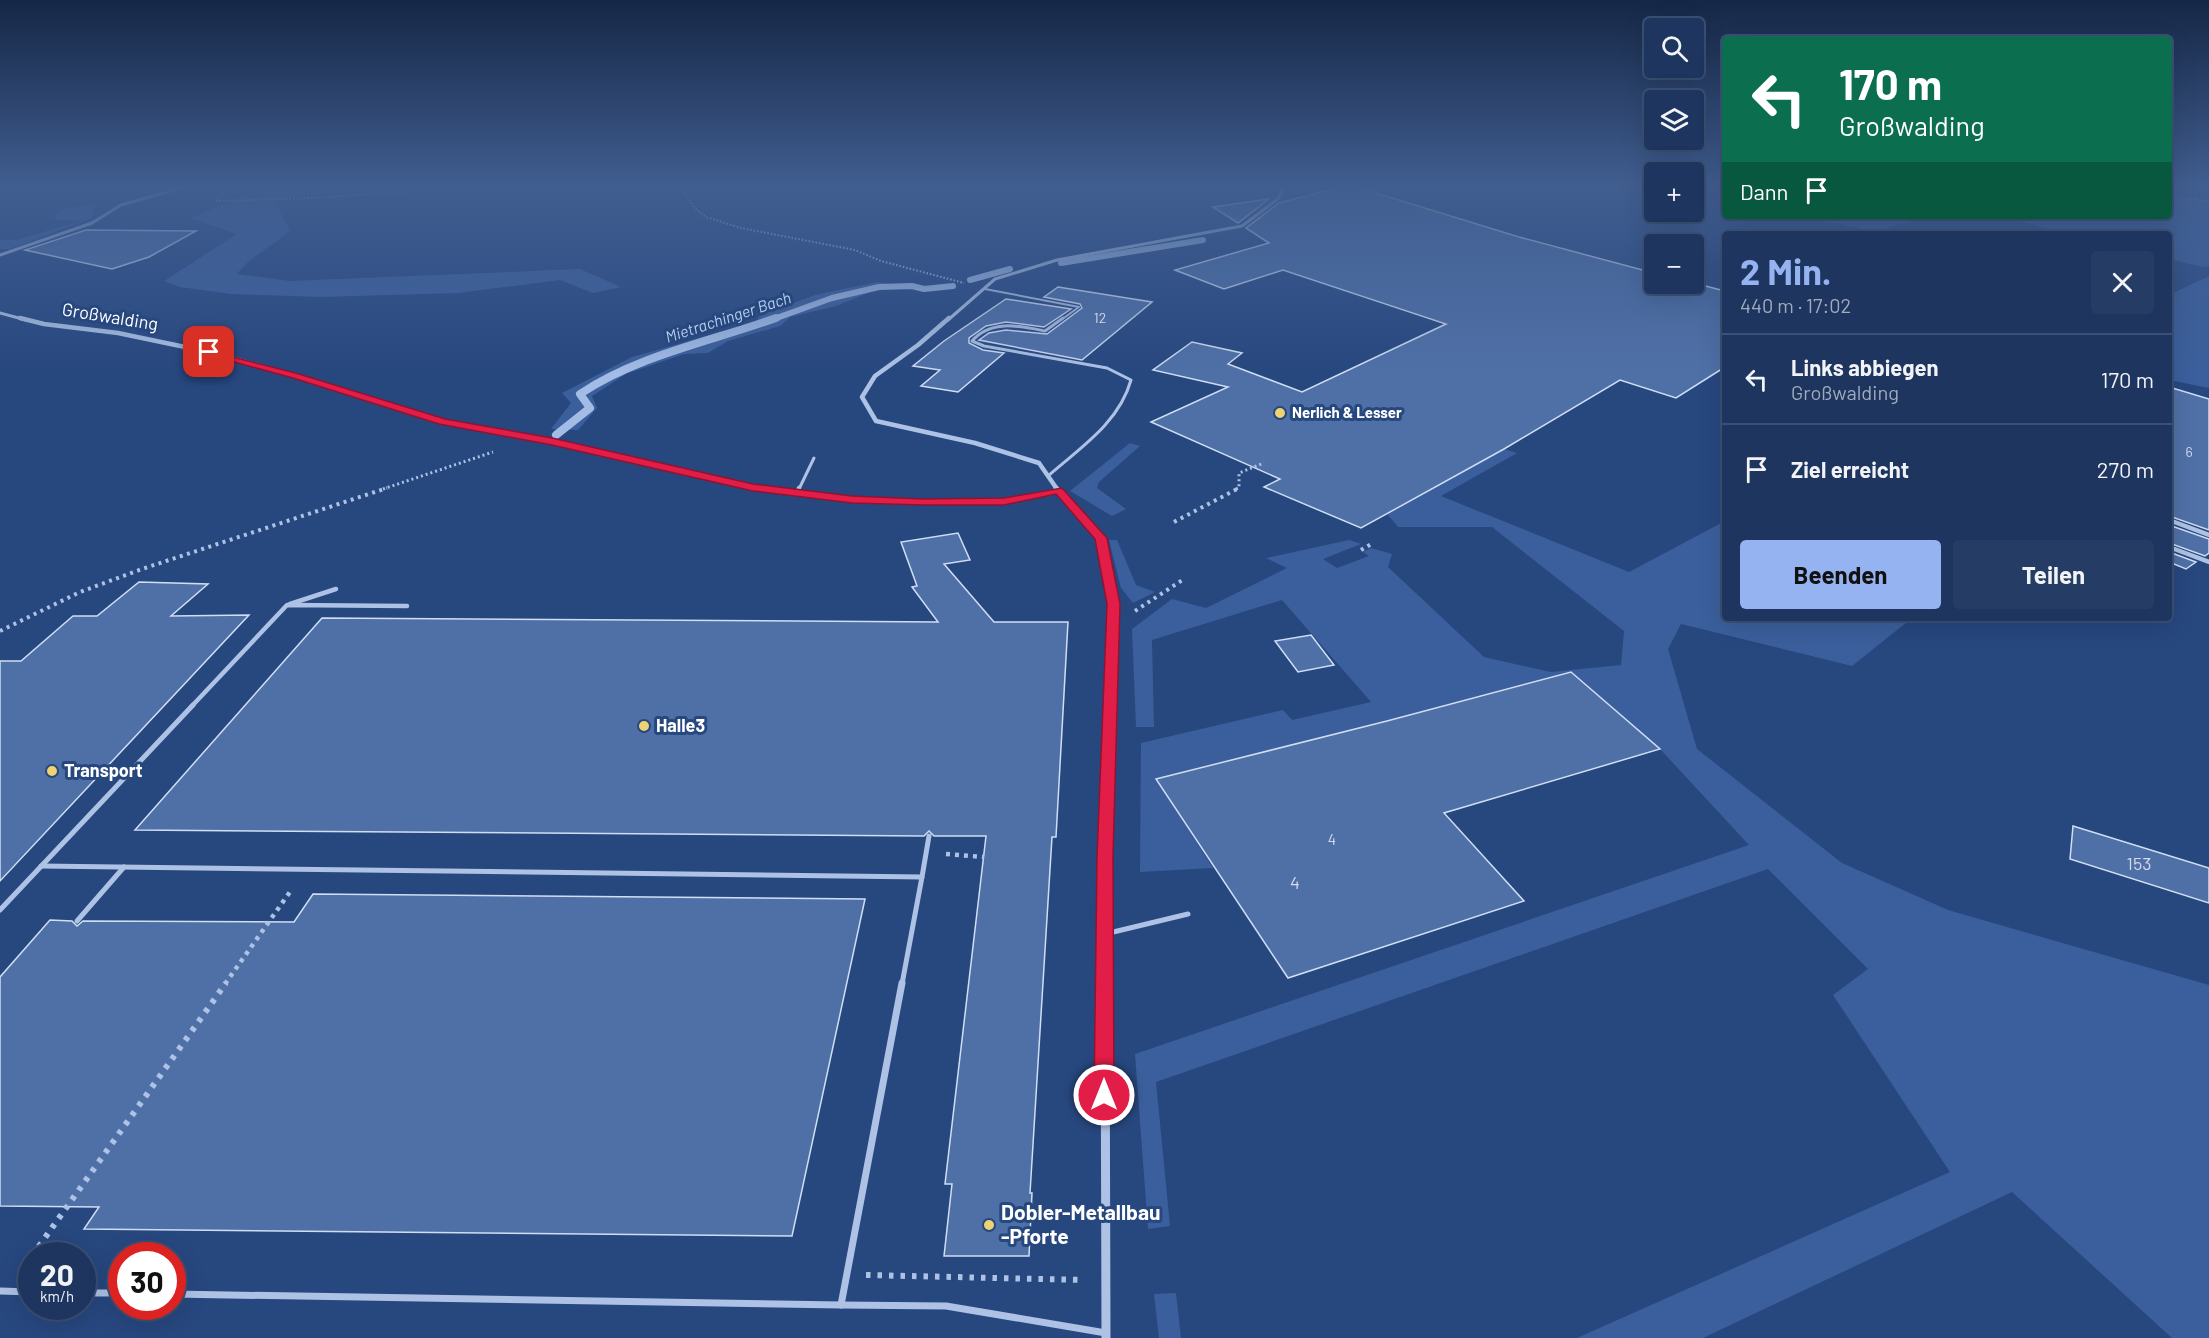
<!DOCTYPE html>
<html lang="de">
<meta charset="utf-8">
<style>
body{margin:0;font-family:Barlow,sans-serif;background:#253d65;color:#f1f3f6;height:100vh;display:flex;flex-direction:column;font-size:22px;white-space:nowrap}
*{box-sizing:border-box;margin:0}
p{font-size:20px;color:#a0abbd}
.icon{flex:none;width:33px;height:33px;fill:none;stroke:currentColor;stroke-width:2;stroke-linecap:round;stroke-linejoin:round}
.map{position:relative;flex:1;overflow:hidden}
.side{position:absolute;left:1722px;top:231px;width:450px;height:390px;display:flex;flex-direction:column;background:#1d355f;border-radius:6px;box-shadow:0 6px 24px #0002,0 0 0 2px #3b5074}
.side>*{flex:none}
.guide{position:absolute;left:1722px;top:36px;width:450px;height:183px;border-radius:6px;box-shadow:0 6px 24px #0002,0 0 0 2px #3b5074;background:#0b6e4f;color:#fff;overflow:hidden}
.fabs{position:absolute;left:1644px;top:18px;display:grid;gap:12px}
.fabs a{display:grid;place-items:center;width:60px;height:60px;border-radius:6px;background:#1d355f;box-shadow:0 6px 24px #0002,0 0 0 2px #3b5074;font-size:30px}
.speed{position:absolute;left:18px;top:1242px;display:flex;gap:12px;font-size:30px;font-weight:700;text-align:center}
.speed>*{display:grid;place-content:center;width:78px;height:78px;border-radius:50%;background:#1d355f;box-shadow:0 6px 24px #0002,0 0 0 2px #3b5074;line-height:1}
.speed small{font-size:15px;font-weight:400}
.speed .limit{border:9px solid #d22;background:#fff;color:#111}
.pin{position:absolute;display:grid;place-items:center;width:51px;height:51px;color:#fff;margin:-26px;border-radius:12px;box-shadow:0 3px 9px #0006}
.me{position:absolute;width:66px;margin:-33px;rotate:0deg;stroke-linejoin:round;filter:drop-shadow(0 0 4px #0008)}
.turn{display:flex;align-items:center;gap:21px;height:126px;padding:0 18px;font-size:27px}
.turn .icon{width:78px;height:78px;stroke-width:2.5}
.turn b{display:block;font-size:42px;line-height:51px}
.then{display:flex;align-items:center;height:57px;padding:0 18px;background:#0003;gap:12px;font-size:22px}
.round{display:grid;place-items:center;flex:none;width:63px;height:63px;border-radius:6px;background:#253d65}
.headline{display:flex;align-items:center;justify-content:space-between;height:102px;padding:0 18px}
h1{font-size:36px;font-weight:700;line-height:45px;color:#95b2f1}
.primary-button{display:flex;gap:12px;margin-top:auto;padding:12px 18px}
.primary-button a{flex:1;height:69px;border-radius:6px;background:#95b2f1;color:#111;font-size:24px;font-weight:700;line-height:69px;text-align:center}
.primary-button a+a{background:#253d65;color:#f1f3f6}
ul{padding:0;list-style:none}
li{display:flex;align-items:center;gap:18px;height:90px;padding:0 18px;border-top:2px solid #3b5074}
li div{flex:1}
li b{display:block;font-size:22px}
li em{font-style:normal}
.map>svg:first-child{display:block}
.green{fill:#3b5f9c}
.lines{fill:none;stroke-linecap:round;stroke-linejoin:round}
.stream-far1{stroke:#a2bce6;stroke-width:6}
.stream{stroke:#a2bce6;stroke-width:8}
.building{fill:#4f70a7;stroke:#d0def4;stroke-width:1.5}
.path-far4{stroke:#adc2e5;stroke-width:2;stroke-dasharray:1.5 2;stroke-linecap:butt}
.path-far3{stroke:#adc2e5;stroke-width:3;stroke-dasharray:2 3;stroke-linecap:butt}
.path-far2{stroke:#adc2e5;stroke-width:4;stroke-dasharray:3 4.5;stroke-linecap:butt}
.path-far1{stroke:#adc2e5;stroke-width:4.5;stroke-dasharray:4 5;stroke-linecap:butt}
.path{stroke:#adc2e5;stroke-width:6;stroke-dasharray:4.5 7;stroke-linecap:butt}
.service-far4{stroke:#adc2e5;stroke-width:2}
.service-far3{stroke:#adc2e5;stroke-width:3}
.service-far2{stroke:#adc2e5;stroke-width:4.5}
.service-far1{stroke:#adc2e5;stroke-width:5}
.service{stroke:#adc2e5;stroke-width:7}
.minor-far4{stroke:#adc2e5;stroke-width:3}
.minor-far3{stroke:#adc2e5;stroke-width:4.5}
.minor-far2{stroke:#adc2e5;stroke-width:5}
.minor-far1{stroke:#adc2e5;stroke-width:7}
.minor{stroke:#adc2e5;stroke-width:9}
.route{fill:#e11d48;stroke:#92132f;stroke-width:1.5}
.poi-dot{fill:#eed373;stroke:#27477f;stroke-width:2}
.labels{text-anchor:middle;stroke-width:6;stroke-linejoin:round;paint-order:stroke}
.far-number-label{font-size:14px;fill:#d3dbe9}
.far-poi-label{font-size:15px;font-weight:bold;fill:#fff;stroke:#27477f;text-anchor:start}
.number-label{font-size:15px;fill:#d3dbe9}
.far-water-label{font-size:16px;font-style:italic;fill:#b8cded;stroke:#27477f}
.street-label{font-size:18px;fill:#fff;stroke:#27477f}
.poi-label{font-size:18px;font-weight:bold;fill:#fff;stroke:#27477f;text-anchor:start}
.near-number-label{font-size:18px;fill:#d3dbe9}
.near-poi-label{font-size:21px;font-weight:bold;fill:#fff;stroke:#27477f;text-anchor:start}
</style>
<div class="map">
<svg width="2209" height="1338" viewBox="0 0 2209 1338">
<rect width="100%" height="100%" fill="#27477f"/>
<g class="green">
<path d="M265,186H329L275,202L290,230C274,246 251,255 237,274L289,281L580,269L621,287L593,293L560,280L458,293L320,297L231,294L180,287L164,281L237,234L191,218Z"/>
<path d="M2169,198L2209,201V266L2203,267L2169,259V234H2070L1999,216H2169Z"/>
<path d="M95,203L92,218L10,249H0V240H16L81,221L54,219L61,210Z"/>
<path d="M1802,216H1927L1876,232Z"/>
<path d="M2209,276V388L2169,380V295Z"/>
<path d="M877,282L890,284L836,306L790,317L780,326L728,341L708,353L684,354L626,374L592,396L597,408L578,430L551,429L571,403L562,393L632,357L757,322L759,316L815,295Z"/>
<path d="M1130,443L1140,446L1099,482L1097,488L1126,509L1112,516L1070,491Z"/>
<path d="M1504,449L1517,453L1441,496L1629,572L1725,521V618H1912L1852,666L1681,624L1668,649L1697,749L1842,863L1948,910L2209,985V1338H2172L2012,1192L1703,1338H1577L1950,1172L1833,995L1868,969L1768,869L1156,1082L1170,1226L1148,1229L1135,1054L1749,845L1660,749L1571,672L1387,721L1156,779L1213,868L1140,872L1141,743L1283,710L1292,720L1371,702L1282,600L1152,640L1154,727H1136L1132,629L1172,599L1206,608L1287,568L1266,558L1349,540L1361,544L1323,559L1337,568L1369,556L1363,552L1371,548L1392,554L1388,567L1484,657L1551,672L1621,665L1624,631L1492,527H1398L1387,514Z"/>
<path d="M1109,540H1117L1136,585L1155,592L1133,603L1121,588Z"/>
<path d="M1176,1293L1181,1338H1159L1154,1294Z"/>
</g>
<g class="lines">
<g class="stream-far1">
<path d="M1061,263L1203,240"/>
<path d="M970,280L1010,269"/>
<path d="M771,320L832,298L879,287L912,286L924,289L953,286"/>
</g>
<path class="stream" d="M556,435L590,408L580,394C639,355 709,342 776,318"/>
</g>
<g class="building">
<path d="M1344,186H1353L1519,237L1654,273V284L1694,283L1725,291V367L1676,398L1620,380L1504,449L1361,528L1264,487L1280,479L1151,422L1228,387L1153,370L1192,342L1242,353L1228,364L1302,392L1446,324L1283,270L1224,289L1175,270L1269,243L1246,228L1279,203Z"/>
<path d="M1269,199L1238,223L1213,207Z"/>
<path d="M86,230L196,231L149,257L112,269L25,250Z"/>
<path d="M1058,287L1152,302L1082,360L979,340L989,333L1006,330L1047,334L1082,308L1080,304L1044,297Z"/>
<path d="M1006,299L1071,309L1044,327L1006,322L986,326L969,338V343L983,350L1004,353L958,392L921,386L940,370L913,366L944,341Z"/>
<path d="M2169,387L2209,399V530L2169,516Z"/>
<path d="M2169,525L2209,539V553L2205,556L2169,543Z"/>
<path d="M958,533L970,560L944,564L994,622H1068L1056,837H1052L1030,1193H1032L1029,1256H944L952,1184H945L986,836H934L929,831L924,836L135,830L322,618L938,622L912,587L917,586L901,542Z"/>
<path d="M2169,552L2196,562L2186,569L2169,562Z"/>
<path d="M139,582L208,584L171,616L249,615L0,881V661H21L73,616H97Z"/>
<path d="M1311,635L1334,665L1298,672L1275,641Z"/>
<path d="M1571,672L1660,749L1444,813L1524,901L1288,978L1156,779L1387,721Z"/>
<path d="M2073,826L2209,868V903L2070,859Z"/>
<path d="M313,894L865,899L792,1236L84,1229L99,1207L0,1206V977L50,920L72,921L77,926L83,921L294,922Z"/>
</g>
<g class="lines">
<g class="path-far4">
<path d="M228,186L215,201L316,198L472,186"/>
<path d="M679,186L695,208L706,217L741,228L855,250L881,261L964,283"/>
<path d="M2169,197L2209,201"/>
</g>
<g class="path-far3">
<path d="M383,489L493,452"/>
<path d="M1236,489L1239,488V473L1264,463"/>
</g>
<g class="path-far2">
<path d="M1174,522L1239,488"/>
<path d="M1361,550L1373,543"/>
<path d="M1135,611L1184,579"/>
<path d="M0,631L80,592L142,569L387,488"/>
</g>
<g class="path-far1">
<path d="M946,854L984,857"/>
<path d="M225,984L292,889"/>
</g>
<g class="path">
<path d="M32,1256L226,983"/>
<path d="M22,1271L32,1257"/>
<path d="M866,1275L1083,1280"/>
</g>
<path class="service-far4" d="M985,289L1079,307L1061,320"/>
<g class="service-far3">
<path d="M1048,476C1080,448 1119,423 1131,380L1107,368L984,346L972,341C991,319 1020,326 1045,331L1063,318"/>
<path d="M799,489L814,458"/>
</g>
<g class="service-far2">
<path d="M797,493L799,488"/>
<path d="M2169,520L2209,535"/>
<path d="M2169,547L2209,562"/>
<path d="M290,604L336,589"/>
<path d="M191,707L287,605L407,606"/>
</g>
<g class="service-far1">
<path d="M41,866L922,877L902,984"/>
<path d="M922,877L929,836"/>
<path d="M0,910L193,705"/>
<path d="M77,921L124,867"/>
<path d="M1105,934L1188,914"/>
</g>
<g class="service">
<path d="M0,1291L32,1292"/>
<path d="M82,1293H122"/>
<path d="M172,1294L841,1305L902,983"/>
<path d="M841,1305L946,1306L1106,1333"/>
</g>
<g class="minor-far4">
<path d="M0,255L92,223L121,205L188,186"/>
<path d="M0,313L26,320"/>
<path d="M948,320L995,279L1057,260L1242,226L1278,199L1285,186"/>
</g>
<g class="minor-far3">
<path d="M20,318L44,324L118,333L209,352L296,376L443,422L552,442L766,489"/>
<path d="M949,318L918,345L875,376L862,397L876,421L975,443L1039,463L1057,489"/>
</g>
<g class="minor-far2">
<path d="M753,488L852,499L923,502L1004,501L1058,491"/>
<path d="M1056,488L1101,538L1114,604L1110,707"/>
</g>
<path class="minor-far1" d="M1105,984V857L1110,705"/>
<path class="minor" d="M1105,983L1106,1338"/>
</g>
<linearGradient id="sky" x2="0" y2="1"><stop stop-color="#152746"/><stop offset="0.5" stop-color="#415e90"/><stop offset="1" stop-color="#415e90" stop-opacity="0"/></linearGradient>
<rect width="2209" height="373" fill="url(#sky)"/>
<path class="route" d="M205,350L299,374L445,419L552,438L753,484L852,496L923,499L1004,498L1062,488L1107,538L1120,604L1113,857L1114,1095L1111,1101L1104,1103L1097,1101L1094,1095L1097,857L1107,604L1095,539L1056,494L1004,505H923L852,503L753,491L552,445L439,424L293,378L205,354Z"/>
<g class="poi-dot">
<circle cx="1280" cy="413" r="6"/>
<circle cx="644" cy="726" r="6"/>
<circle cx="52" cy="771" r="6"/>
<circle cx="989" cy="1225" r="6"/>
</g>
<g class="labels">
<g class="far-number-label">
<text x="1100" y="323">12</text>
<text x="2189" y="457">6</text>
</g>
<g class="far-poi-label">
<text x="1292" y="418">Nerlich &amp; Lesser</text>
</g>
<g class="number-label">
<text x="1332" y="845">4</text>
</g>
<g class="far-water-label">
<text transform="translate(728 317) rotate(-18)" y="6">Mietrachinger Bach</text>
</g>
<g class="street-label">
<text transform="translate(110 317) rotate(9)" y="6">Großwalding</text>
</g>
<g class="poi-label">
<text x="656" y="732">Halle3</text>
<text x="64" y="777">Transport</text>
</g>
<g class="near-number-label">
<text x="2139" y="870">153</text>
<text x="1295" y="889">4</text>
</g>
<g class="near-poi-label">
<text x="1001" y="1220">Dobler-Metallbau<tspan x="1001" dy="24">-Pforte</tspan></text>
</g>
</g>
</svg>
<div class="fabs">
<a><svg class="icon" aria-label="search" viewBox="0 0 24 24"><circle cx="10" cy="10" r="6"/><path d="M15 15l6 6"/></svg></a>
<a><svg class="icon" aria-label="layers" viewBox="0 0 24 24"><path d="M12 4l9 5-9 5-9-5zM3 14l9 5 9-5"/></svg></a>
<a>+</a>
<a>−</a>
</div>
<div class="speed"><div>20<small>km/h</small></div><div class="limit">30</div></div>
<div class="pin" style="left:209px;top:352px;background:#d93025"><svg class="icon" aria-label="arrive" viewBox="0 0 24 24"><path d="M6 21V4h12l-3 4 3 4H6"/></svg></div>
<svg class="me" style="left:1104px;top:1095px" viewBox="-20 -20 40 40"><circle r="17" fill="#e11d48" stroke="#fff" stroke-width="3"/><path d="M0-11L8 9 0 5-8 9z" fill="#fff"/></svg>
<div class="guide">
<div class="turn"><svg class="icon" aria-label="left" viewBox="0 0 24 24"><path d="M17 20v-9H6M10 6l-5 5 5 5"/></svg><div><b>170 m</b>Großwalding</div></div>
<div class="then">Dann<svg class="icon" aria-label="arrive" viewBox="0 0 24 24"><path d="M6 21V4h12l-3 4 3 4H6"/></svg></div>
</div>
<section class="side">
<div class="headline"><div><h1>2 Min.</h1><p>440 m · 17:02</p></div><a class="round"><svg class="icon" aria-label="close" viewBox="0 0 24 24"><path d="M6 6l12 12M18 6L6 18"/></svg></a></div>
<ul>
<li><svg class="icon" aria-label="left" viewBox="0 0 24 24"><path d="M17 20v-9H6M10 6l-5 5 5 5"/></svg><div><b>Links abbiegen</b><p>Großwalding</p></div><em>170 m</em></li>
<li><svg class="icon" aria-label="arrive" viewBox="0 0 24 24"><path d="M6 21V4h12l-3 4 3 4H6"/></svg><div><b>Ziel erreicht</b></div><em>270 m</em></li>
</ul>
<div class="primary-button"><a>Beenden</a><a>Teilen</a></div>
</section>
</div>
